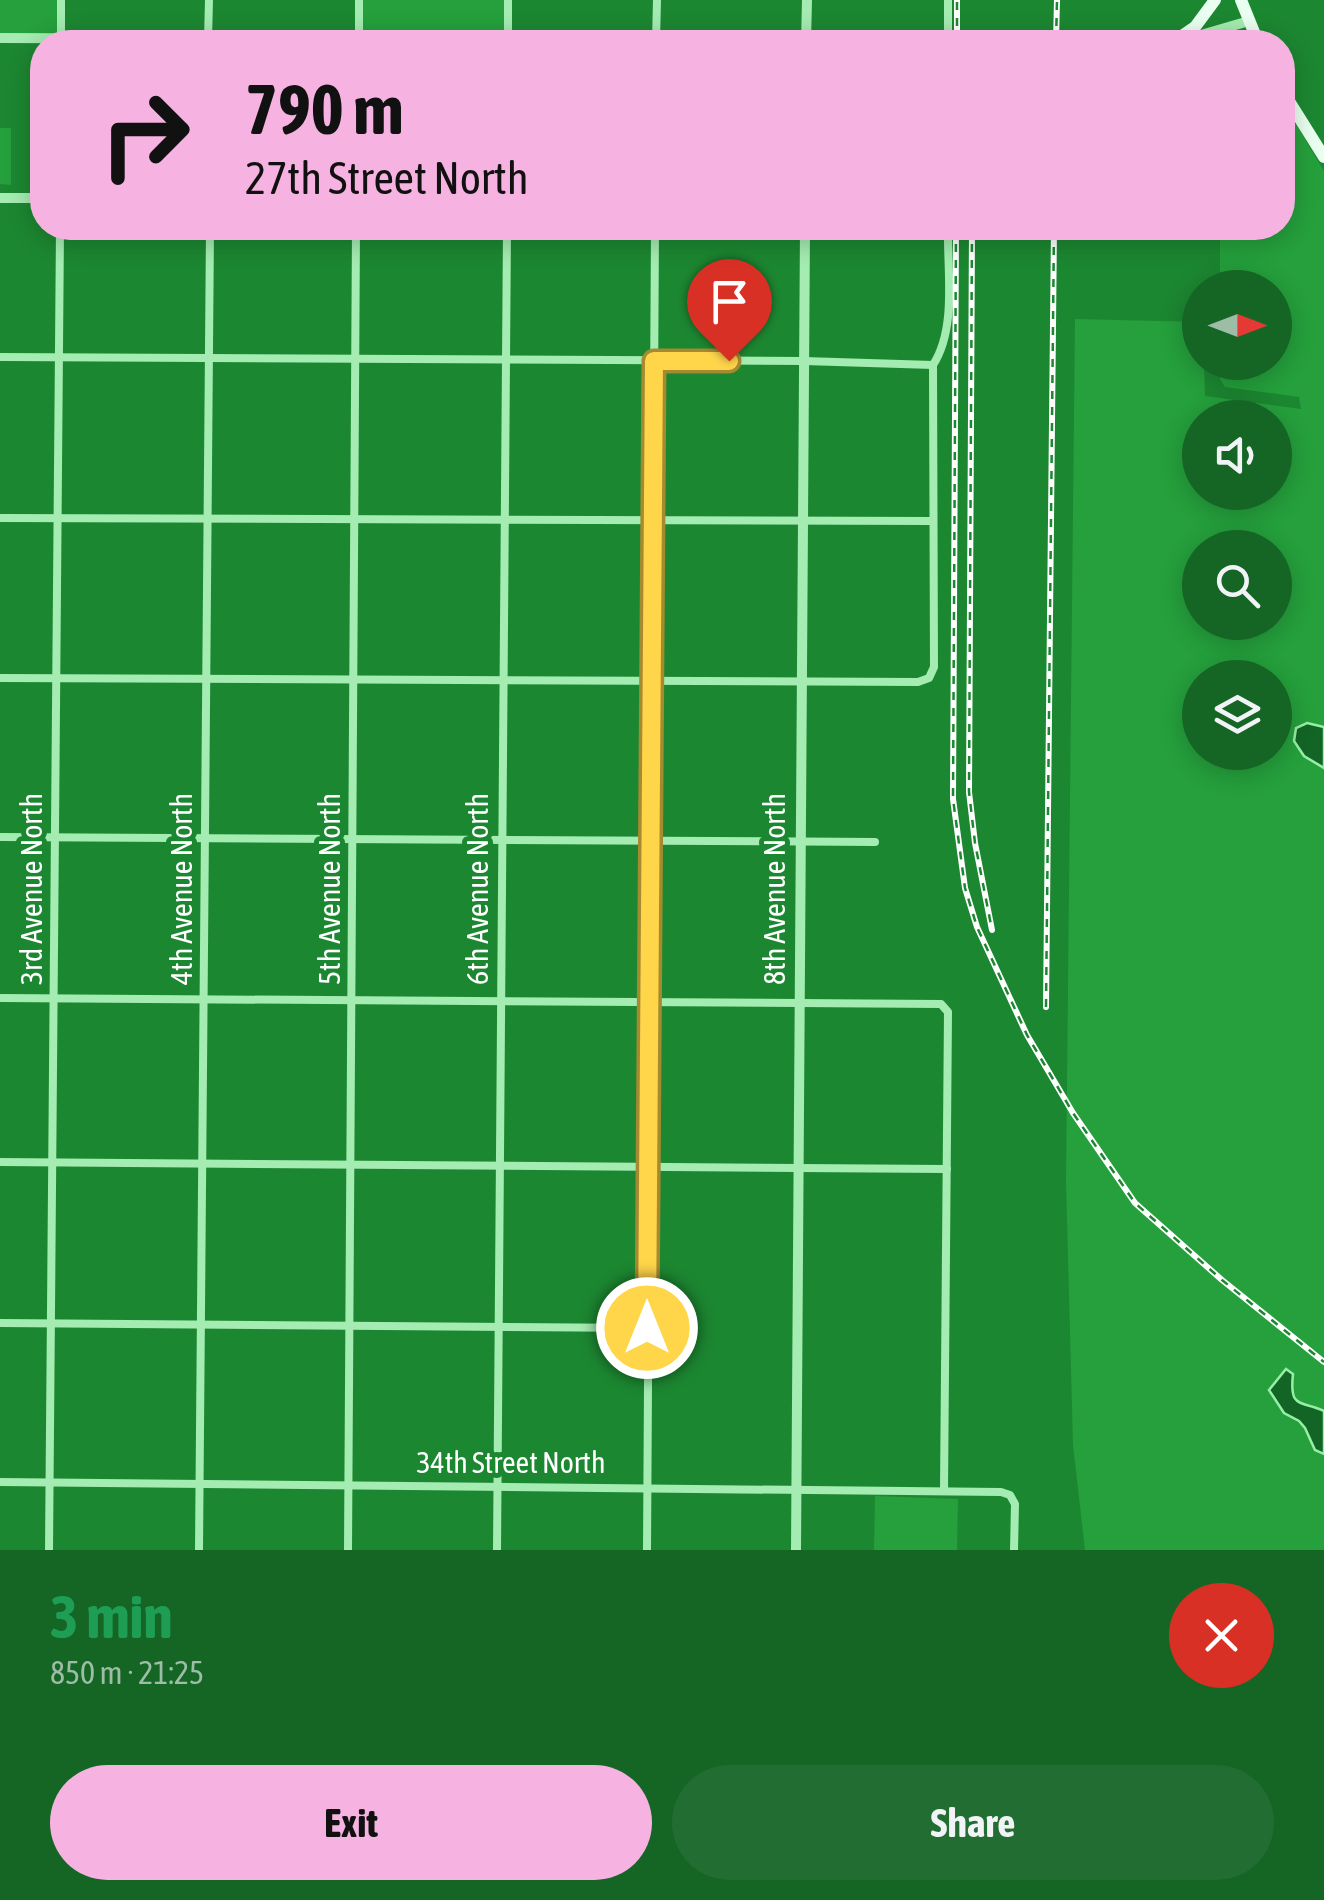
<!DOCTYPE html>
<meta charset="utf-8">
<style>
body{margin:0;font-family:"Asap Condensed",sans-serif;background:#226e32;color:#f1f3f6;height:100vh;display:flex;flex-direction:column;font-size:38px;white-space:nowrap}
*{box-sizing:border-box;margin:0}
p{font-size:32px;color:#9dbda7}
.icon{flex:none;width:55px;height:55px;fill:none;stroke:currentColor;stroke-width:2;stroke-linecap:round;stroke-linejoin:round}
.map{position:relative;height:1550px;overflow:hidden}
.drawer{display:flex;flex-direction:column;background:#156525;flex:1}
.drawer>*{flex:none}
.hud{position:absolute;left:30px;top:30px;width:1265px;height:210px;border-radius:40px;box-shadow:0 5px 25px #0003;background:#f6b2e1;color:#111;overflow:hidden}
.needle{width:65px;rotate:90deg}
.tools{position:absolute;left:1182px;top:270px;display:grid;gap:20px}
.tools a{display:grid;place-items:center;width:110px;height:110px;border-radius:50%;background:#156525;box-shadow:0 5px 25px #0003;font-size:50px}
.pin{position:absolute;display:grid;place-items:center;width:85px;height:85px;color:#fff;margin:-102px -42px;border-radius:50% 50% 50% 0;rotate:-45deg;box-shadow:0 0 10px #0007}
.pin .icon{rotate:45deg}
.me{position:absolute;width:110px;margin:-55px;rotate:0deg;stroke-linejoin:round;filter:drop-shadow(0 0 8px #0008)}
.turn{display:flex;align-items:center;gap:35px;height:210px;padding:0 50px;font-size:45px}
.turn .icon{width:130px;height:130px;stroke-width:2.5}
.turn b{display:block;font-size:70px;line-height:85px}
.round{display:grid;place-items:center;flex:none;width:105px;height:105px;border-radius:52px;background:#226e32}
.headline{display:flex;align-items:center;justify-content:space-between;height:170px;padding:0 50px}
h1{font-size:60px;font-weight:700;line-height:75px;color:#1e9e55}
.cta{display:flex;gap:20px;margin-top:auto;padding:20px 50px}
.cta a{flex:1;height:115px;border-radius:60px;background:#f6b2e1;color:#111;font-size:40px;font-weight:700;line-height:115px;text-align:center}
.cta a+a{background:#226e32;color:#f1f3f6}
.map>svg:first-child{display:block}
.green{fill:#25a03c;fill-rule:evenodd}
.water{fill:#126524;stroke:#97eea6;stroke-width:2.5}
.lines{fill:none;stroke-linecap:round;stroke-linejoin:round}
.minor{stroke:#a4ecb1;stroke-width:8}
.tertiary{stroke:#a4ecb1;stroke-width:10}
.primary{stroke:#e9ffef;stroke-width:12}
.rail-casing{stroke:#fff;stroke-width:6}
.rail{stroke:#1c8731;stroke-width:2.5;stroke-dasharray:8;stroke-linecap:butt}
.tertiary-bridge{stroke:#a4ecb1;stroke-width:10}
.route-casing{stroke:#a68a30;stroke-width:25}
.route{stroke:#ffd54a;stroke-width:18}
.labels{text-anchor:middle;stroke-width:10;stroke-linejoin:round;paint-order:stroke}
.street-label{font-size:30px;fill:#fff;stroke:#1c8731}
</style>
<div class="map">
<svg width="1324" height="1550" viewBox="0 0 1324 1550">
<rect width="100%" height="100%" fill="#1c8731"/>
<g class="green">
<path d="M0,0H61V39L0,38Z"/>
<path d="M359,0H508V39L359,40Z"/>
<path d="M1283,103L1324,171V1550H1085L1073,1445L1066,1180L1075,319L1200,322V362L1204,363L1205,396L1301,409L1299,397L1225,387L1220,379V363L1275,362V288L1220,287V228H1282ZM1200,418H1275V492H1200ZM1200,548H1275V622H1200ZM1200,678H1275V752H1200Z"/>
<path d="M0,128H11V185L0,184Z"/>
<path d="M875,1496L958,1499L957,1550H874Z"/>
</g>
<g class="water">
<path d="M1307,723L1324,727V768L1304,756L1294,741L1296,728Z"/>
<path d="M1286,1369L1293,1374C1289,1410 1301,1400 1324,1411V1454L1315,1450L1305,1428L1299,1421L1284,1413L1269,1390Z"/>
</g>
<g class="lines">
<g class="minor">
<path d="M61,40V0"/>
<path d="M208,40L209,0"/>
<path d="M359,40V0"/>
<path d="M508,40V0"/>
<path d="M656,42L657,0"/>
<path d="M948,42V0"/>
<path d="M0,357L804,361L933,365"/>
<path d="M0,518L933,521"/>
<path d="M0,678L918,682L929,678L934,667L933,365C957,328 947,271 948,228"/>
<path d="M0,837L875,842"/>
<path d="M0,998L941,1004L948,1012L944,1490"/>
<path d="M0,1162L947,1169"/>
<path d="M0,1323L647,1328"/>
<path d="M0,1482L1001,1492L1010,1495L1015,1504L1014,1550"/>
<path d="M49,1550L60,228"/>
<path d="M199,1550L210,228"/>
<path d="M348,1550L356,228"/>
<path d="M497,1550L507,228"/>
<path d="M647,1550L655,228"/>
</g>
<g class="tertiary">
<path d="M0,38L1042,42"/>
<path d="M806,42L807,0"/>
<path d="M1177,42L1249,21"/>
<path d="M0,198H42"/>
<path d="M796,1550L805,228"/>
</g>
<g class="primary">
<path d="M1241,0L1258,42"/>
<path d="M1173,42L1195,27L1215,0"/>
<path d="M1282,90L1324,157"/>
</g>
<defs>
<g id="rail">
<path d="M957,42V0"/>
<path d="M1056,42L1057,0"/>
<path d="M956,228L953,799L965,888L977,927L1027,1035L1073,1113L1135,1203L1222,1280L1324,1362"/>
<path d="M972,228L969,792L975,843L992,930"/>
<path d="M1046,1007L1054,228"/>
</g>
</defs>
<use href="#rail" class="rail-casing"/>
<use href="#rail" class="rail"/>
<path class="tertiary-bridge" d="M1042,42H1077"/>
</g>
<g class="lines">
<defs>
<path id="route" d="M647,1328L654,361H729"/>
</defs>
<use href="#route" class="route-casing"/>
<use href="#route" class="route"/>
</g>
<g class="labels">
<g class="street-label">
<text transform="translate(32 889) rotate(-90)" y="10">3rd Avenue North</text>
<text transform="translate(182 889) rotate(-90)" y="10">4th Avenue North</text>
<text transform="translate(330 889) rotate(-90)" y="10">5th Avenue North</text>
<text transform="translate(478 889) rotate(-90)" y="10">6th Avenue North</text>
<text transform="translate(775 889) rotate(-90)" y="10">8th Avenue North</text>
<text x="511" y="1473">34th Street North</text>
</g>
</g>
</svg>
<div class="tools">
<a><svg class="needle" viewBox="-14 -14 28 28"><path d="M0-13l5 13h-10z" fill="#e53935"/><path d="M0 13l5-13h-10z" fill="#9dbda7"/></svg></a>
<a><svg class="icon" aria-label="sound" viewBox="0 0 24 24"><path d="M4 9h4l5-4v14l-5-4H4zM17 9q2 3 0 6"/></svg></a>
<a><svg class="icon" aria-label="search" viewBox="0 0 24 24"><circle cx="10" cy="10" r="6"/><path d="M15 15l6 6"/></svg></a>
<a><svg class="icon" aria-label="layers" viewBox="0 0 24 24"><path d="M12 4l9 5-9 5-9-5zM3 14l9 5 9-5"/></svg></a>
</div>
<div class="pin" style="left:729px;top:361px;background:#d93025"><svg class="icon" aria-label="arrive" viewBox="0 0 24 24"><path d="M6 21V4h12l-3 4 3 4H6"/></svg></div>
<svg class="me" style="left:647px;top:1328px" viewBox="-20 -20 40 40"><circle r="17" fill="#ffd54a" stroke="#fff" stroke-width="3"/><path d="M0-11L8 9 0 5-8 9z" fill="#fff"/></svg>
<div class="hud">
<div class="turn"><svg class="icon" aria-label="right" viewBox="0 0 24 24"><path d="M7 20v-9h11M14 6l5 5-5 5"/></svg><div><b>790 m</b>27th Street North</div></div>
</div>
</div>
<section class="drawer">
<div class="headline"><div><h1>3 min</h1><p>850 m · 21:25</p></div><a class="round" style="background:#d93025;color:#fff"><svg class="icon" aria-label="close" viewBox="0 0 24 24"><path d="M6 6l12 12M18 6L6 18"/></svg></a></div>
<div class="cta"><a>Exit</a><a>Share</a></div>
</section>
